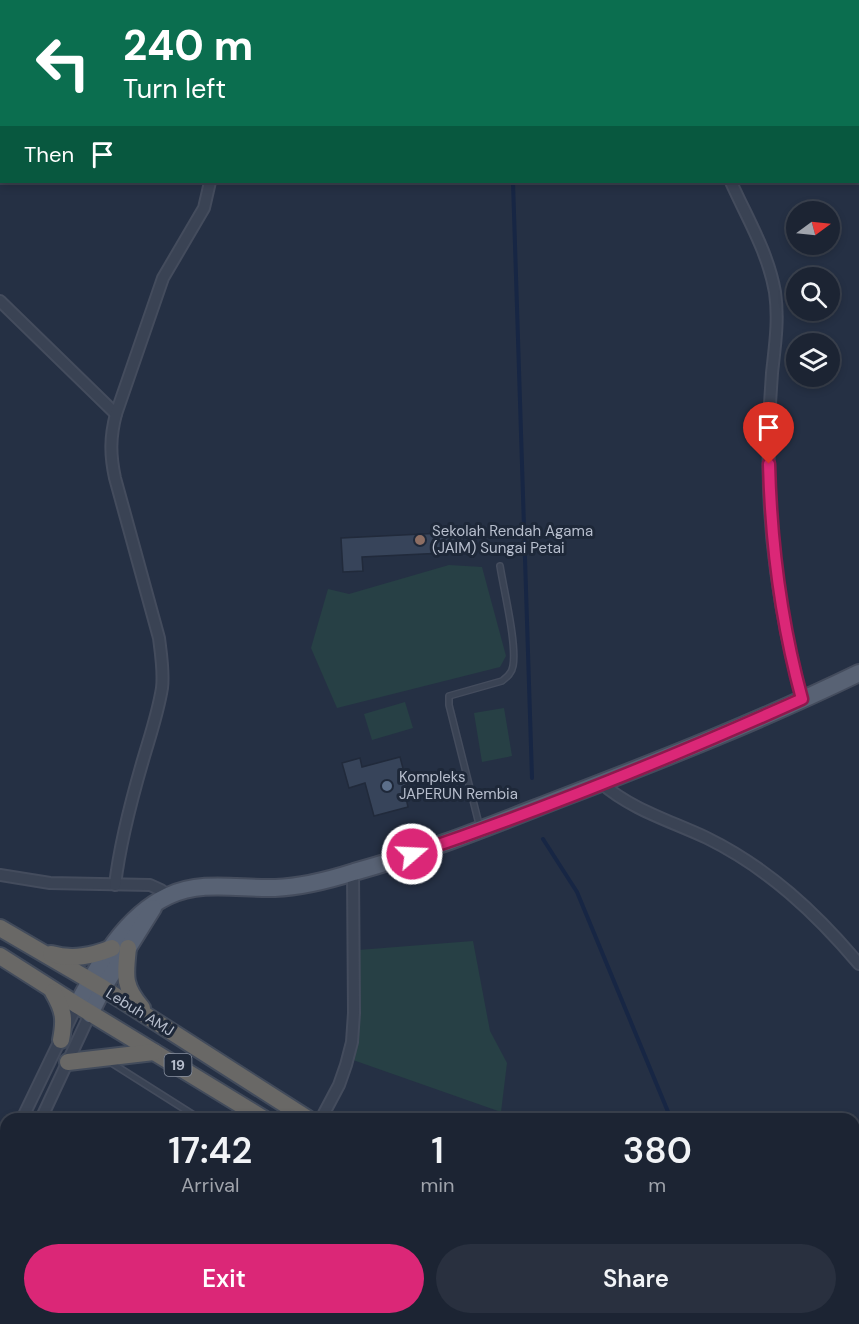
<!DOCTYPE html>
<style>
body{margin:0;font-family:"DM Sans",sans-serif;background:#29303f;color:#f1f3f6;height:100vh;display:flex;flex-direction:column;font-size:22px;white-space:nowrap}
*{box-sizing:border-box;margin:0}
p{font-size:20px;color:#a0a4ac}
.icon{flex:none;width:33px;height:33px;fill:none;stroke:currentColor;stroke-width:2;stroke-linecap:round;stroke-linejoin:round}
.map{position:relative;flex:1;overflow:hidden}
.drawer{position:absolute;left:0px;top:1113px;width:860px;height:212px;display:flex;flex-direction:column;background:#1c2433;border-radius:18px 18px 0 0;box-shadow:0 3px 9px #0003,0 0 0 2px #3a414e}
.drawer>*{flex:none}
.guide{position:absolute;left:0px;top:0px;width:860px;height:183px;box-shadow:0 3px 9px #0003,0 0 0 2px #3a414e;background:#0b6e4f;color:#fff;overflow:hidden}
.needle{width:39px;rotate:75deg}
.fabs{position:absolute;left:786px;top:201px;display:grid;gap:12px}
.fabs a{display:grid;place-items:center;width:54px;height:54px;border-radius:50%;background:#1c2433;box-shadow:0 3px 9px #0003,0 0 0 2px #3a414e;font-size:30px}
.pin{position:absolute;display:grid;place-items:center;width:51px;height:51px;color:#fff;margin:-62px -26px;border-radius:50% 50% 50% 0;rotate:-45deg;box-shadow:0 0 6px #0007}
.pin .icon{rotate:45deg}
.me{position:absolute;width:66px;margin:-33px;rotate:71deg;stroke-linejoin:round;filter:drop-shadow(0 0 4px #0008)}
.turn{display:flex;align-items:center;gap:21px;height:126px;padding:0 24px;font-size:27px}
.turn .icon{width:78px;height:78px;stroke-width:2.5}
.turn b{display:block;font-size:42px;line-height:51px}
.then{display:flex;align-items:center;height:57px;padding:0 24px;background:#0003;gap:12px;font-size:22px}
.eta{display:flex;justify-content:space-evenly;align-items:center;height:102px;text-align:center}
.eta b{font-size:36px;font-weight:600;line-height:42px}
.primary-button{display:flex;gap:12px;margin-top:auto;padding:12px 24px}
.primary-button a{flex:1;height:69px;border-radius:36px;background:#db2777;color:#fff;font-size:24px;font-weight:600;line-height:69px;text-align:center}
.primary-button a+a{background:#29303f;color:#f1f3f6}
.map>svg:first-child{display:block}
.green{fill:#274045}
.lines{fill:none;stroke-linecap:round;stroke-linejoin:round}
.stream{stroke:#172644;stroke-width:4}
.building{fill:#37445a;stroke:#212a3b;stroke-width:1.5}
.service-casing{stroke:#444c5d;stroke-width:8}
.minor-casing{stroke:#444c5d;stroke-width:14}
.primary-casing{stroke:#444c5d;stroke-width:20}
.trunk-casing{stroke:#424b5b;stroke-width:20}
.service{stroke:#3a4354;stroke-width:5}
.minor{stroke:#3a4354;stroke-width:10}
.primary{stroke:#586274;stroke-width:16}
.trunk{stroke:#696866;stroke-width:16}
.route-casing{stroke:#8e194d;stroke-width:15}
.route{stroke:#db2777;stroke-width:10}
.education-dot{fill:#8d6e63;stroke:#1e2839;stroke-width:2}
.service-dot{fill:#5c6f8a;stroke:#1e2839;stroke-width:2}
.labels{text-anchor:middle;stroke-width:6;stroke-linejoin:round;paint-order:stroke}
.shield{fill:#1e2839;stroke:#8991a1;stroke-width:1.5}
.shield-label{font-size:14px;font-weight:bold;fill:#b7becd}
.poi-label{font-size:15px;fill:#b7becd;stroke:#1e2839;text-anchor:start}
.street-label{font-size:15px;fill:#b7becd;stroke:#1e2839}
</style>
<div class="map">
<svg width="859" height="1324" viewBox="0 0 859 1324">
<rect width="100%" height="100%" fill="#253044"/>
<g class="green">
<path d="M449,565L482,567L506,656L500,667L337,708L311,648L328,589L349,594Z"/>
<path d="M405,702L413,728L372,740L364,714Z"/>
<path d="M504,708L512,756L482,762L474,713Z"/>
<path d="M473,941L490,1031L507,1063L501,1112L353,1060L358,1007V950Z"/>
</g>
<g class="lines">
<g class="stream">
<path d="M508,0V2"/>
<path d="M513,182L532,778"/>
<path d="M543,839L577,892L671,1119"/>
<path d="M727,1318L728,1324"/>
</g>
</g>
<g class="building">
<path d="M463,532L464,552L362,557L363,571L343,572L341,538Z"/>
<path d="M400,757L409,791L405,793L408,807L374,816L365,783L349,788L342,763L360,758L362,767Z"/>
</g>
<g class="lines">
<defs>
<g id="service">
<path d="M480,828L449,705V696L502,681C507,677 512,673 513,666C517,644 504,591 500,566"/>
<path d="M110,1062L200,1119"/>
</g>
<g id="minor">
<path d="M191,0V2"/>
<path d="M649,0L650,2"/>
<path d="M858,66H859"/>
<path d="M858,108H859"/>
<path d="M858,157L859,159"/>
<path d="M731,182C747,218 768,252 775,292C779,320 775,345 772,373C770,396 769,419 769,442C766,526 780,618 802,699"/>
<path d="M0,301L116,414"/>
<path d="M601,783C632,810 671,821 707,838C768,868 816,913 859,964"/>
<path d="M0,875L50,883L150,885L161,890L168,896"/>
<path d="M115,885C120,842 131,801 143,760C150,736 158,713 162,688C164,672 161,654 159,638L115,478C110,455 110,437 116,414L163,278L204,208L210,182"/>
<path d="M22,1119L77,1005"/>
<path d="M41,1119L90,1014"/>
<path d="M321,1119L339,1085L346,1065L352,1042L354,1013L353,873"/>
<path d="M0,1164L6,1152"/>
<path d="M0,1202L6,1190"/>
<path d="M235,1324L240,1318"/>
</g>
<g id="primary">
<path d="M77,1005C99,964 124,917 168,896C202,880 238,889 275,888C301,887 329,880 354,872C427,852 497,823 567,796C666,758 764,719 859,673"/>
<path d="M90,1014L103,988L153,908"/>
</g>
<g id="trunk">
<path d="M0,928L103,988L308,1119"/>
<path d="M128,948C125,976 123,986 142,1008"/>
<path d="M51,954C73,960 92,956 112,948"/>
<path d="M0,956L77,1005L264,1119"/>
<path d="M53,992C64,1011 65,1019 61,1040"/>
<path d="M68,1062L154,1052"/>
<path d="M614,1318L625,1324"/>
<path d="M662,1318L672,1324"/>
</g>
</defs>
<use href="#service" class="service-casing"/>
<use href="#minor" class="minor-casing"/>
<use href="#primary" class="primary-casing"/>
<use href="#trunk" class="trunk-casing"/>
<use href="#service" class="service"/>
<use href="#minor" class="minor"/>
<use href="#primary" class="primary"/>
<use href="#trunk" class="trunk"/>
</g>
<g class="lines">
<defs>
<path id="route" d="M412,854C545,809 675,756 802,699C781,622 771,543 769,464"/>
</defs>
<use href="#route" class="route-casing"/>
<use href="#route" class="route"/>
</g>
<circle class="education-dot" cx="420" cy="540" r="6"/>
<circle class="service-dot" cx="387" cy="786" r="6"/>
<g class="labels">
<rect class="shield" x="164.5" y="1054" width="27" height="22" rx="4.5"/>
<g class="shield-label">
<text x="178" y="1070">19</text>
</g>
<g class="poi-label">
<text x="432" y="536">Sekolah Rendah Agama<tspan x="432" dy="17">(JAIM) Sungai Petai</tspan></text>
<text x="399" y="782">Kompleks<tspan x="399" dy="17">JAPERUN Rembia</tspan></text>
</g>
<g class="street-label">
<text transform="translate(140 1012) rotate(32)" y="5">Lebuh AMJ</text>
</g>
</g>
</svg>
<div class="fabs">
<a><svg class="needle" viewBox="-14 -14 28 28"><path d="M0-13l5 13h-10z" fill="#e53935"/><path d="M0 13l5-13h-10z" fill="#a0a4ac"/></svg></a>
<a><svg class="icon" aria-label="search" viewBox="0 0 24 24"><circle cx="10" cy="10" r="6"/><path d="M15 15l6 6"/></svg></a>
<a><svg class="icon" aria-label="layers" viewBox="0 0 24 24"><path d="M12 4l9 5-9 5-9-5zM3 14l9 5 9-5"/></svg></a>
</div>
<div class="pin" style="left:769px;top:464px;background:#d93025"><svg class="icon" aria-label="arrive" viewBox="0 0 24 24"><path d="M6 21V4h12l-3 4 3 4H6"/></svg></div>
<svg class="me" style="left:412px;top:854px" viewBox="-20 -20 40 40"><circle r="17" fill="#db2777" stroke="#fff" stroke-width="3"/><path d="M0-11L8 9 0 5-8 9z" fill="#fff"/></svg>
<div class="guide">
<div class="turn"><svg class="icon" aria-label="left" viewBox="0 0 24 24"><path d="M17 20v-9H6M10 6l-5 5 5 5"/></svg><div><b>240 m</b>Turn left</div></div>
<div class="then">Then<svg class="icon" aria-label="arrive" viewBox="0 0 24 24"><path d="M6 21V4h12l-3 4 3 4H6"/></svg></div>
</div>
<section class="drawer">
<div class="eta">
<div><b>17:42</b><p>Arrival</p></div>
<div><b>1</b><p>min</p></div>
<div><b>380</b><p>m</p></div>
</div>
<div class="primary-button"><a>Exit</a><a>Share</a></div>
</section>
</div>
